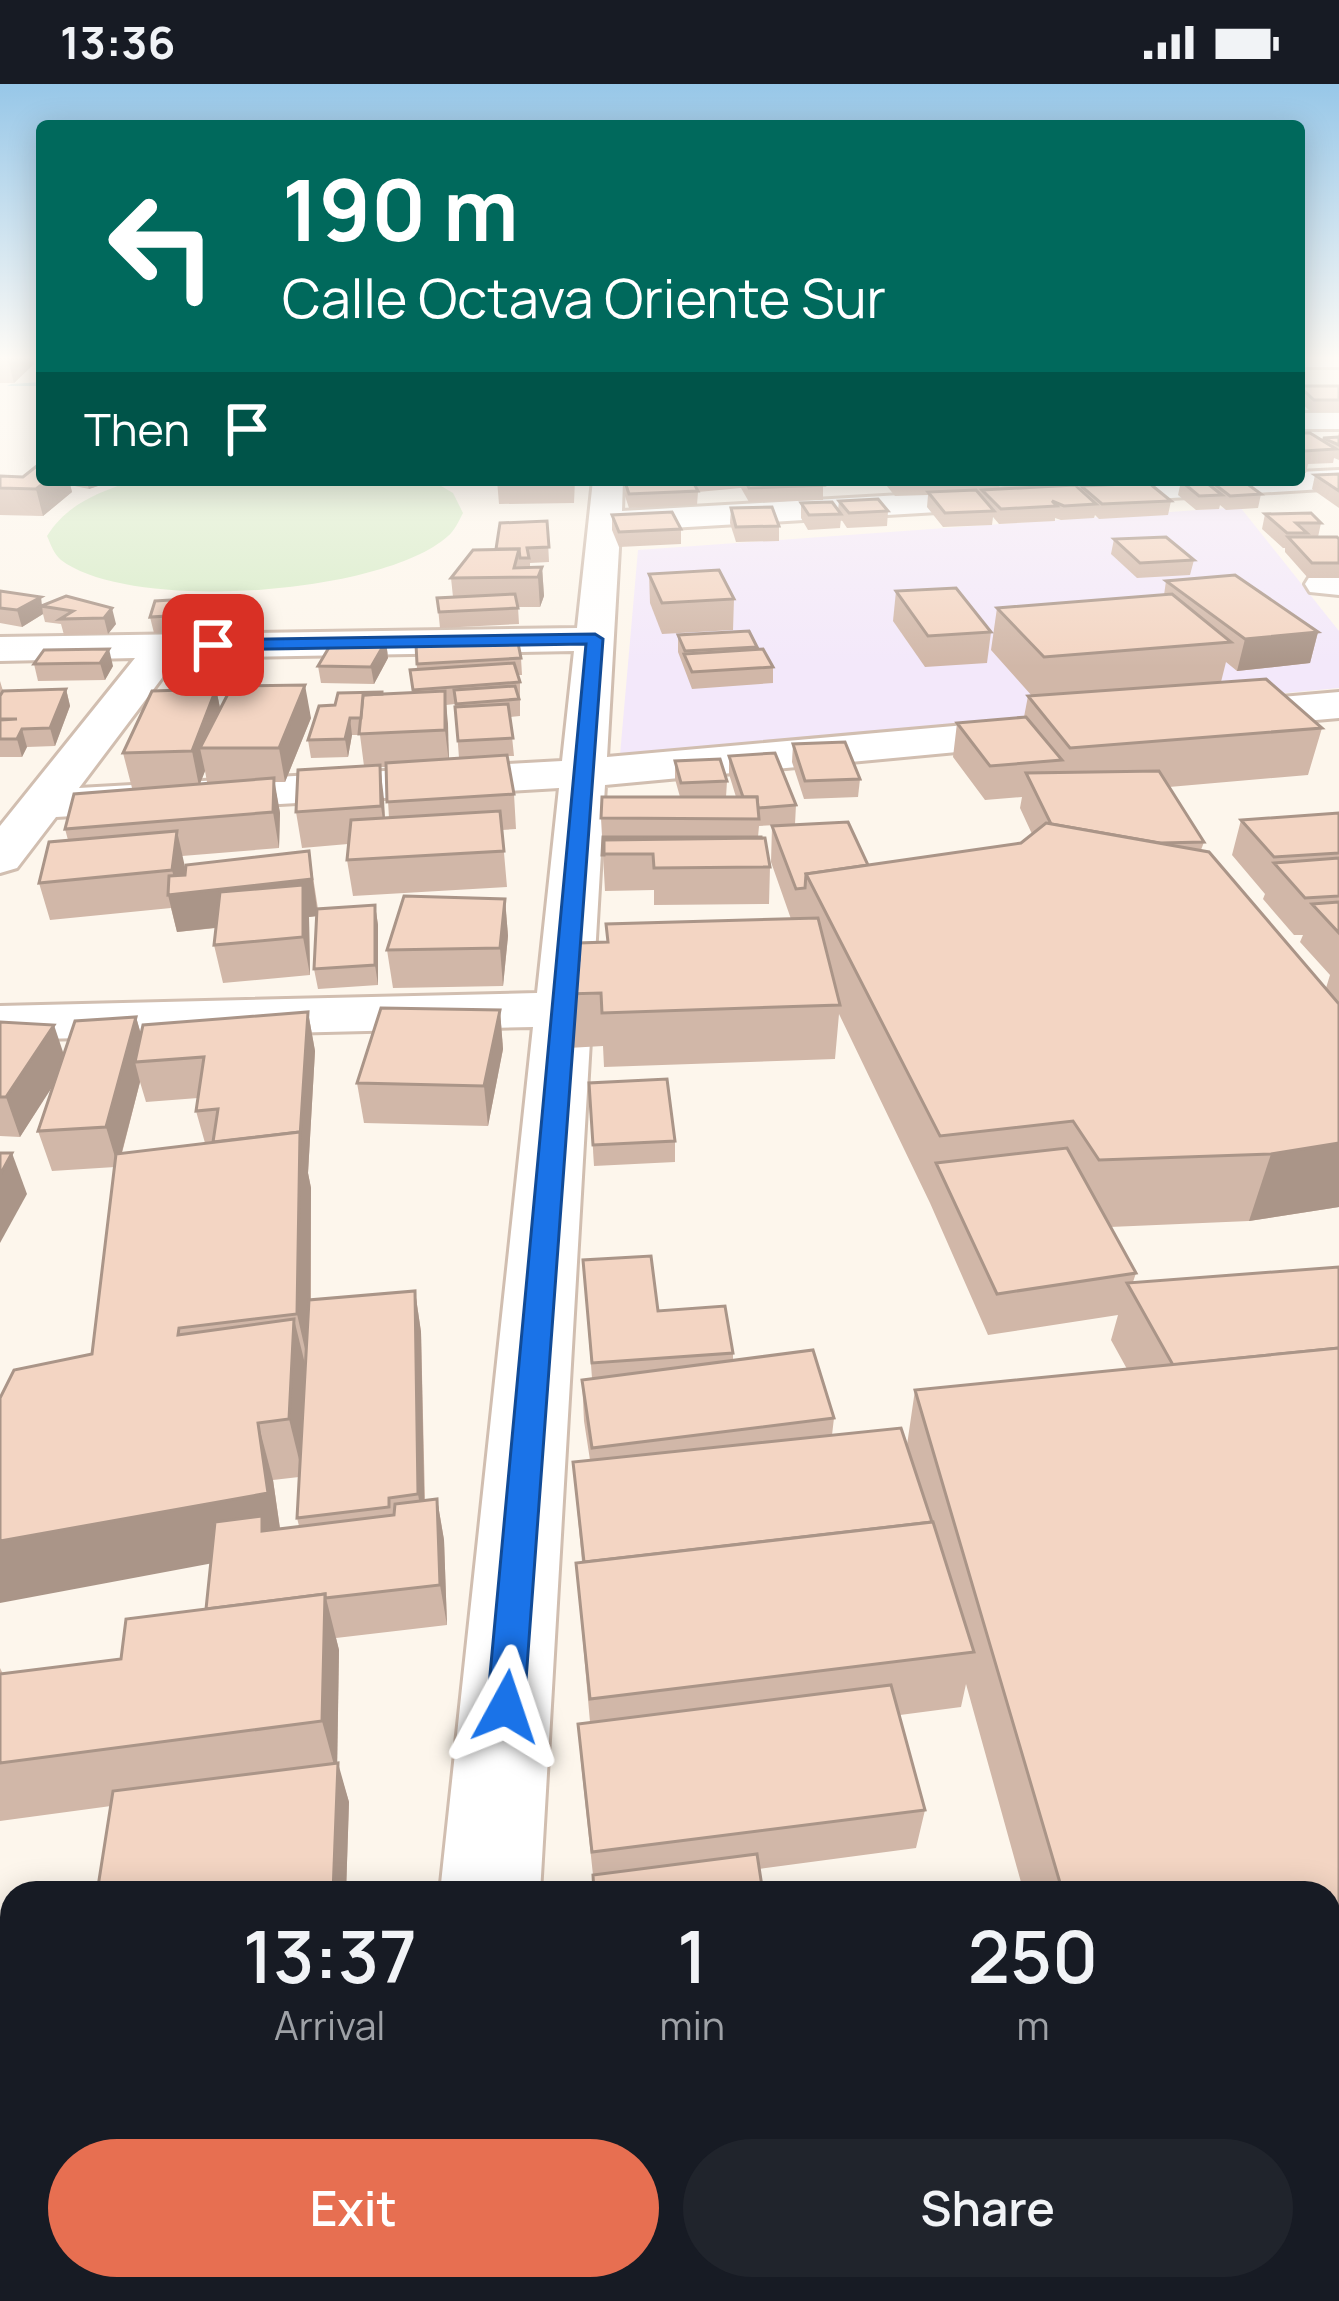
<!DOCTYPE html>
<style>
body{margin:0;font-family:Manrope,sans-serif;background:#20242c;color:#f1f3f6;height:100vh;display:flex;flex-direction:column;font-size:45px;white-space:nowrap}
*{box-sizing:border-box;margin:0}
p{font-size:39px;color:#9ea1a6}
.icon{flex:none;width:66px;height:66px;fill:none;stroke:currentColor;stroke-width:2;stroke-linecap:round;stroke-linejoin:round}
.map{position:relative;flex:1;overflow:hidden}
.panel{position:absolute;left:0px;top:1797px;width:1341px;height:420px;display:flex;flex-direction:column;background:#171b24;border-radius:36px 36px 0 0;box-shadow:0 6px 30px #0003}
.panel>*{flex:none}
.hud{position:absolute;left:36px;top:36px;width:1269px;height:366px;border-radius:12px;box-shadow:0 6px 30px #0003;background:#00695c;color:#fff;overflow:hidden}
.pin{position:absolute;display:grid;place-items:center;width:102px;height:102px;color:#fff;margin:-51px;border-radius:24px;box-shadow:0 6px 18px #0006}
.me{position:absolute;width:132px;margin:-66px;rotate:5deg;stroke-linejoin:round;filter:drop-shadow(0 0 9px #0008)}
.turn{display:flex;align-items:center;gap:42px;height:252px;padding:0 48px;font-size:54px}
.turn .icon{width:156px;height:156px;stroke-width:2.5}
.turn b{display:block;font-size:84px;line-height:102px}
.then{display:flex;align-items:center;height:114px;padding:0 48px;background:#0003;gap:24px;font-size:45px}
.eta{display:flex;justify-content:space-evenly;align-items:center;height:204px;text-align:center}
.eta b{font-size:72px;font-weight:600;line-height:84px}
.action{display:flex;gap:24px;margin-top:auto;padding:24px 48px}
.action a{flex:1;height:138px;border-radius:72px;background:#e76f51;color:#fff;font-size:48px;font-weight:600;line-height:138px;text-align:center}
.action a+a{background:#20242c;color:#f1f3f6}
.status{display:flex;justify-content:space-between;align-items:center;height:84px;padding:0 60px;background:#171b24;direction:ltr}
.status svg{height:33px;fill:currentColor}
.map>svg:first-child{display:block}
.education{fill:#f3e8fa}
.green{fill:#d8ecc9}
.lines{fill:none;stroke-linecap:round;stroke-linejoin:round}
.stream{fill:#a5d3da;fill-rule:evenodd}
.minor-casing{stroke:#d1beb0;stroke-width:6}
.minor{fill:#fff;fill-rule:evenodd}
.wall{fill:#d1b7a8;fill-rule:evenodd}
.shaded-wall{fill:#aa9588}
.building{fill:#f3d5c3;stroke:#aa9588;stroke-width:3}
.route{fill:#1a73e8;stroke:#114b97;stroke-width:3}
</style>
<div class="status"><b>13:36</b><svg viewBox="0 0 49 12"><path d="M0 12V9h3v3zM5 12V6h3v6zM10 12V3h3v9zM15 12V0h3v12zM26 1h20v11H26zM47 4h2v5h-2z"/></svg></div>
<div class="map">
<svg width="1339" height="2217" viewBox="0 0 1339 2217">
<rect width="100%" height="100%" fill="#fdf6ec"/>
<path class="education" d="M1240,423L1339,547V604L620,671L638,466Z"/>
<path class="green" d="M134,396H431L453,409L463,429C459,437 454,447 448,452C383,511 131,529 61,476C54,470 51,461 47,452C68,419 98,409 134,396Z"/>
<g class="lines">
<path class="stream" d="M42,298V302H7L11,300Z"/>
<defs>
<g id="minor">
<rect x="1299" y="273" width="40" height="10"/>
<rect x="1299" y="329" width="40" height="16"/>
<path d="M1339,386V404L620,447L607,673L1043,634L1058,638L1065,647L1058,656L1043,660L605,701L540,1809H440L533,943L0,956V922L537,909L559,704L56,733L17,784L0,789V742L135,574L0,577V553L577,544L593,396H623L622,427L1161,396H1299V388ZM574,567L562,677L79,704L177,574Z"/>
<path d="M1339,489V511L1310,508L1305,500L1310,492Z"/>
<path d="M1339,608V634L1211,645L1196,641L1190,632L1196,623L1211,619Z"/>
<path d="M397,2205H517L516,2217H396Z"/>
</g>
</defs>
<use href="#minor" class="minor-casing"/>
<use href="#minor" class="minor"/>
</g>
<g class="wall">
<path d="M0,273H42V274H33L34,280L14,299H0Z"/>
<path d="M1299,302H1339V328H1311L1299,317Z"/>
<path d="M1339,348V376L1334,374L1333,379L1308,380L1306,389H1299V349L1322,356L1323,354L1338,353Z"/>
<path d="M1339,390V424L1312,405L1315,391Z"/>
<path d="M0,392L42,396H116L89,405L70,401L72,408L43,432L0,431Z"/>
<path d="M497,396H575L574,419L499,420Z"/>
<path d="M626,396H844L823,399V416L749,418L741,404L698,408L697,421L629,424L625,412Z"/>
<path d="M882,396H1000L999,405L1019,404L1011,396H1097L1096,401L1076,402L1080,406L1081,402L1171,417L1168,431L1099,435L1095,431L1094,434L1061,436L1055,434V437L999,440L993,433L992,441L943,443L927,423L928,411L895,412Z"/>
<path d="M1209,396L1261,410L1258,424L1226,426L1220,421L1219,425L1196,426L1178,411L1181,397L1208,400Z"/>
<path d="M839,417L888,427L887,442L847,444L841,435L840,444L808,446L801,434V419L838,426Z"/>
<path d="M731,424L779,442V457L736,458L730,439Z"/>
<path d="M1265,430L1321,439L1318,453L1339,455V494H1308L1285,468V464H1283L1262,445Z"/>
<path d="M612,431L681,445V460L619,463L612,446Z"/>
<path d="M547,437L549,478L530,479V483H542L544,512L540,523H518L519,540L440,544L437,514L453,513L451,494L496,465Z"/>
<path d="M1114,455L1194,476L1190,491L1137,494L1111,470Z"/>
<path d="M649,490L734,515L733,546L662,550L650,519Z"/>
<path d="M1166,497L1318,548L1310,579L1237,587L1226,578L1221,598L1322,644L1308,691L1169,703L1204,758L1201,766L1326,904L1330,891L1300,858L1303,851H1294L1263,815L1265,810L1232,771L1241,736L1339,729V1123L1249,1137L1110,1143L1136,1189L1133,1198L1339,1183V2039L1329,2041V1809H1024L966,1600L961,1623L900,1631L925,1726L916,1764L759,1785L593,1791L581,1679L578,1640L590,1638L576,1479L582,1478L573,1378L590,1376L584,1337L582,1296L592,1294L583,1176L658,1227L733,1269V1276L834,1334L832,1351L907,1361L915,1306L1127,1285L1111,1256L1118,1231L988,1251L930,1119L839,930L835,975L604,983L603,962L568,964L564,876H579L607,858L791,835L771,778L772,742L868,781L1021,759L1032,750L1020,724L1022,713L985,716L953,673L957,639L1024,633L1028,612H1032L991,566L997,524L1164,511Z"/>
<path d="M0,507L43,521L66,512L116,540L108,550L64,551L61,540L45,538L43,530L22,543L0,539Z"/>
<path d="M896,507L991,548L987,579L925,583L893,537Z"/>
<path d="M207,530L203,546L154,549L150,533Z"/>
<path d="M678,551L757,563V565L773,583V599L692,605L678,568Z"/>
<path d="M386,557L388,574L374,600L321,599L318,582Z"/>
<path d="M257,559L260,576L249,601L311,634L285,698H274L280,729L279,764L182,772L184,791L309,767L318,825L375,821L378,841V901L318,905L314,885L316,832L309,833L310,891L223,899L214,861L216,844L177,848L171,824L50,836L39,799L68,756L65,745L165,703L132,704L123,669L187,606L184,592ZM228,608L220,624L217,609ZM205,687L207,698H222L200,700Z"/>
<path d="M416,560L521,574L522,591H518L520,598V632L510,633L514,672H508L514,710L516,745L502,746L507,803L353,812L347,776L348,760L302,764L296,728L364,682L360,651H352L348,673L311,674L308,656L335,621L382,610L413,609L410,586H417ZM455,620L459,674L449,675L446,621ZM380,683H386L389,734H385Z"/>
<path d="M44,566L113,582L105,596L38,597L34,580Z"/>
<path d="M0,597L3,607L66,605L70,622L55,662L27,663L22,673H0Z"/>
<path d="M793,660L860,695L858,713L804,715L792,678Z"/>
<path d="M729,672L796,721L795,740L759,742L758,753L770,783L769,820L654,821V806L605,807L601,734L680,713L675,695V677L727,697L726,713H736L729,690Z"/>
<path d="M505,815L508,852L503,902L393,904L387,866Z"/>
<path d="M500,926L503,965L488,1042L364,1039L357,999Z"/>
<path d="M308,928L315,967L308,1089L311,1104V1216L415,1207L421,1248L425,1416L437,1415L444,1456L447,1541L336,1554L339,1566L337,1679L349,1718L346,1809H97L111,1722L0,1737V1584L3,1590L121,1575L206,1525L211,1480L92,1270L115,1083L52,1087L38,1047L54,999L20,1053L0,1052V938L64,971L136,933L141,950ZM140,998L146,1018L198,1014L196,1027L205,1059L122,1069ZM299,1393L297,1434L299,1442L280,1444L273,1396Z"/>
<path d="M589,999L675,1057V1078L594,1082Z"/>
<path d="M224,2205H317V2217H223Z"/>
<path d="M1155,2205H1329L1339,2217H1159Z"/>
</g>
<g class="shaded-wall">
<path d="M12,273H32L34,280L14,299L8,276Z"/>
<path d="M48,396H69L72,408L43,432L36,405Z"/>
<path d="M86,396H116L89,405Z"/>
<path d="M542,483L544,512L540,523L538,493Z"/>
<path d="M41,513L43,530L22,543L17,526Z"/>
<path d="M204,514L207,530L203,546L200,530Z"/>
<path d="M112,524L116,540L108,550L104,534Z"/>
<path d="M1318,548L1310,579L1237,587L1245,555Z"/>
<path d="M386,557L388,574L374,600L371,583Z"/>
<path d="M257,559L260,576L247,608L243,591Z"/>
<path d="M109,565L113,582L105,596L100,579Z"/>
<path d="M305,601L311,634L285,698L279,664Z"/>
<path d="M66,605L70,622L55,662L50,644Z"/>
<path d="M216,605L223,638L200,664L205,687L199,702L192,667Z"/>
<path d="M445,607L448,640L449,679L445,646Z"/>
<path d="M350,634L352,651L348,673L345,655Z"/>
<path d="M22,645L27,663L22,673L17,655Z"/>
<path d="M380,681L384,715L386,758L381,722Z"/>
<path d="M274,694L280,729L279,764L273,728Z"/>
<path d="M177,747L185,783L182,809L309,767L318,832L309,833L310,891L303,853V834L177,848L168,811L178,810L172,786Z"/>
<path d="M505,815L508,852L503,902L500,864Z"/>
<path d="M375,821L378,841V901L375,881Z"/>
<path d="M500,926L503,965L488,1042L484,1002Z"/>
<path d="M308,928L315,967L308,1089L311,1104L310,1287L297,1230L300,1057Z"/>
<path d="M136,933L147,972L135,978L140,998L118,1083L106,1043Z"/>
<path d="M54,941L67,980L20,1053L6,1013Z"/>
<path d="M1339,1059V1123L1249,1137L1271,1070Z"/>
<path d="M12,1069L27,1110L0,1159V1091Z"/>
<path d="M415,1207L421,1248L425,1451L418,1410Z"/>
<path d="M294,1235L308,1292L303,1392L289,1335Z"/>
<path d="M258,1339L273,1396L283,1466L0,1519V1457Z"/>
<path d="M437,1415L444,1456L447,1541L440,1501Z"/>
<path d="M325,1510L339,1566L337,1692L322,1637Z"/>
<path d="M338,1679L349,1718L346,1809H333Z"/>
<path d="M187,2205H209L208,2217H186Z"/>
<path d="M309,2205H317V2217H313L309,2209Z"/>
</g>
<g class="building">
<path d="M1299,302H1339V316H1314Z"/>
<path d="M1299,349H1310L1336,365L1304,367L1299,364Z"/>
<path d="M1339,353V361L1323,354Z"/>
<path d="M38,381H42V396H48L36,405L0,404V392L23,393Z"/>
<path d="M1339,390V407L1315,391Z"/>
<path d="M667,396H692L698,407L629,410L625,398Z"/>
<path d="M745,396H821L824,401L749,404Z"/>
<path d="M894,396H951L896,398Z"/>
<path d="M1203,396L1222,411L1199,412L1181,397Z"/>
<path d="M1209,396H1242L1261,410L1230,412Z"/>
<path d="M1149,399L1171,417L1102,420L1081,402Z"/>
<path d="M1075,401L1096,420L1064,422L1052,417L1057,422L1001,425L982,406Z"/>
<path d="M976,406L994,427L945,429L928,408Z"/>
<path d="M878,415L888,427L849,429L839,417Z"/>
<path d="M832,418L841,430L809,431L801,419Z"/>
<path d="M772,423L779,442L736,443L731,424Z"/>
<path d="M672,428L681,445L619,448L612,431Z"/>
<path d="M1311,429L1321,439H1296L1307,449H1287L1265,430Z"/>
<path d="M547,437L549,463L527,464L529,474H520L519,465H496L500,439Z"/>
<path d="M1166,453L1194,476L1140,479L1114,455Z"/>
<path d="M1288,453H1337L1339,455V479H1312Z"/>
<path d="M519,465L514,484L542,483L538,493L451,494L473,466Z"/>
<path d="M719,486L734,515L662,519L649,490Z"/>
<path d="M1235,491L1318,548L1245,555L1166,497Z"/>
<path d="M956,504L991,548L928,552L896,507Z"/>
<path d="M0,507L41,513L17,526L0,524Z"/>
<path d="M515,510L518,524L439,528L437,514Z"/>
<path d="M1172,510L1231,558L1044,573L997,524Z"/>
<path d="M66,512L112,524L104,534L60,535L73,527L41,522Z"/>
<path d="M204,514L200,530L150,533L155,517Z"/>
<path d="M749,547L757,563L685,567L678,551Z"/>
<path d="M517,554L521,574L417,580L416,560Z"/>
<path d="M334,555L386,557L371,583L318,582Z"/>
<path d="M257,559L243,591L184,592L199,560Z"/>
<path d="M109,565L100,579L34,580L44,566Z"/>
<path d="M763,565L773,583L692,588L684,570Z"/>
<path d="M514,579L520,598L413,606L410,586Z"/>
<path d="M1266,595L1322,644L1070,664L1028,612Z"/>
<path d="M305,601L279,664H200L232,602Z"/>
<path d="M515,602L519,615L456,620L454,606Z"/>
<path d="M66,605L50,644L22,645L17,655H0V636L17,635H0V612L3,607Z"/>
<path d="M216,605L192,667L123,669L152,607Z"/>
<path d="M445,607V646L359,650L363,611Z"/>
<path d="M382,608V610L363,611L361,634H350L345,655L308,656L319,622L335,621L338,609Z"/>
<path d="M508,620L513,654L458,657L455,623Z"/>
<path d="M1026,633L1062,676L990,682L957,639Z"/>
<path d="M845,658L860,695L805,697L793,660Z"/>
<path d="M775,669L796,721L758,724L757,713H743L729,672Z"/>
<path d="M507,671L514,710L387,718L386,679Z"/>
<path d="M720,675L727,697L681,699L675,677Z"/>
<path d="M380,681L381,722L296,728L298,686Z"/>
<path d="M1159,687L1204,758L1160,759L1051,740L1026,689Z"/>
<path d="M274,694L273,728L65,745L74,710Z"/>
<path d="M602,713H757L759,735L601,734Z"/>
<path d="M500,727L504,767L347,776L351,736Z"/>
<path d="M1339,729V769L1274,773L1241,736Z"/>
<path d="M848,738L868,781L806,790L805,804L796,805L772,742Z"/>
<path d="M1046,739L1209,768L1339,920V1059L1271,1070L1099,1076L1073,1037L940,1052L806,790L1021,759Z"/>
<path d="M177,747L172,786L39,799L49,758Z"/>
<path d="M603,753H761V754L604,756V771H602Z"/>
<path d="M765,754L770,783L654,784L653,770H604V756Z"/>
<path d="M309,767L312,795L168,811L169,792L185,791L186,781Z"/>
<path d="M1339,774V812L1305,814L1274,779Z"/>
<path d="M303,801V853L214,861L220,808Z"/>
<path d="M404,812L505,815L500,864L387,866Z"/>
<path d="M1339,818V849L1312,820Z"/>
<path d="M375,821V881L314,885L317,825Z"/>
<path d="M818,834L840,921L602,929L601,909L565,910L564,876H579L578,859L608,858L606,840Z"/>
<path d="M381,924L500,926L484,1002L357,999Z"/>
<path d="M308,928L300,1053V1048L213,1058L218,1025L196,1027L204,973L135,978L143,941Z"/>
<path d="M136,933L106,1043L38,1047L75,937Z"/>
<path d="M0,938L54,941L6,1013H0Z"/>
<path d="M667,995L675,1057L593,1061L589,999Z"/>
<path d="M300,1048L297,1230L179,1244L178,1251L294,1235L289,1335L258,1339L268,1409L0,1457V1314L14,1286L92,1270L116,1070Z"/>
<path d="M1067,1064L1136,1189L997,1210L936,1079Z"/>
<path d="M0,1069H12L0,1091Z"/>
<path d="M651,1172L658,1227L725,1222L733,1269L592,1279L583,1176Z"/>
<path d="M1339,1183V1264L1173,1281L1127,1199Z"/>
<path d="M415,1207L418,1410L389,1414V1423L297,1434L309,1216Z"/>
<path d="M1339,1264V1992L1329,1994V1809H1063L915,1306Z"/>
<path d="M813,1266L834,1334L592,1364L582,1296Z"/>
<path d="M901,1344L932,1438L584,1478L573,1378Z"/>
<path d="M437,1415L440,1501L325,1514V1510L206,1525L215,1438L262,1432V1447L394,1431L395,1420Z"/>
<path d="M933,1438L974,1568L590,1615L576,1479Z"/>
<path d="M325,1510L322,1637L0,1679V1590L121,1575L126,1535Z"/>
<path d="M891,1601L925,1726L592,1768L578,1640Z"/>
<path d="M338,1679L333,1809H97L113,1707Z"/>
<path d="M757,1770L763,1809H594L593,1791Z"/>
<path d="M1329,2116L1339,2139V2217H1190L1185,2205H1329Z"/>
<path d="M17,2205H187L186,2217H15Z"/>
<path d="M224,2205H309V2209L259,2217H223Z"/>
<path d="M577,2205H905L906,2217H576Z"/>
</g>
<linearGradient id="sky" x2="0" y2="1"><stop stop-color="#97c7e8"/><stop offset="0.47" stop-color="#fefbf6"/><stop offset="1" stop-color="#fefbf6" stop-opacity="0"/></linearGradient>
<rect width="1339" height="583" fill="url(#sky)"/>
<path class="route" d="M595,550L603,555L524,1623L519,1635L506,1640L492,1635L487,1623L586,560L213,566L205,561L213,556Z"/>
</svg>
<div class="pin" style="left:213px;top:561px;background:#d93025"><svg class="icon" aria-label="arrive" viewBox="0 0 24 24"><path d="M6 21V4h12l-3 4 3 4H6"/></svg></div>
<svg class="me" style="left:506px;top:1623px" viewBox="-20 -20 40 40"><path d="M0-17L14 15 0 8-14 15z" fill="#1a73e8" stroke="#fff" stroke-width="4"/></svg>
<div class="hud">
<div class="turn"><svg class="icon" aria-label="left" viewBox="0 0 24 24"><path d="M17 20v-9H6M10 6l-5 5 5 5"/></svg><div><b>190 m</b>Calle Octava Oriente Sur</div></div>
<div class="then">Then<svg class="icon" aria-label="arrive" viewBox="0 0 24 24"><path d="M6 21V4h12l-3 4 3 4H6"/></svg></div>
</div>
<section class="panel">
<div class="eta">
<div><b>13:37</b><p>Arrival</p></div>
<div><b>1</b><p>min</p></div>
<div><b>250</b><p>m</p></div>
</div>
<div class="action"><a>Exit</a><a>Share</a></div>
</section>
</div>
